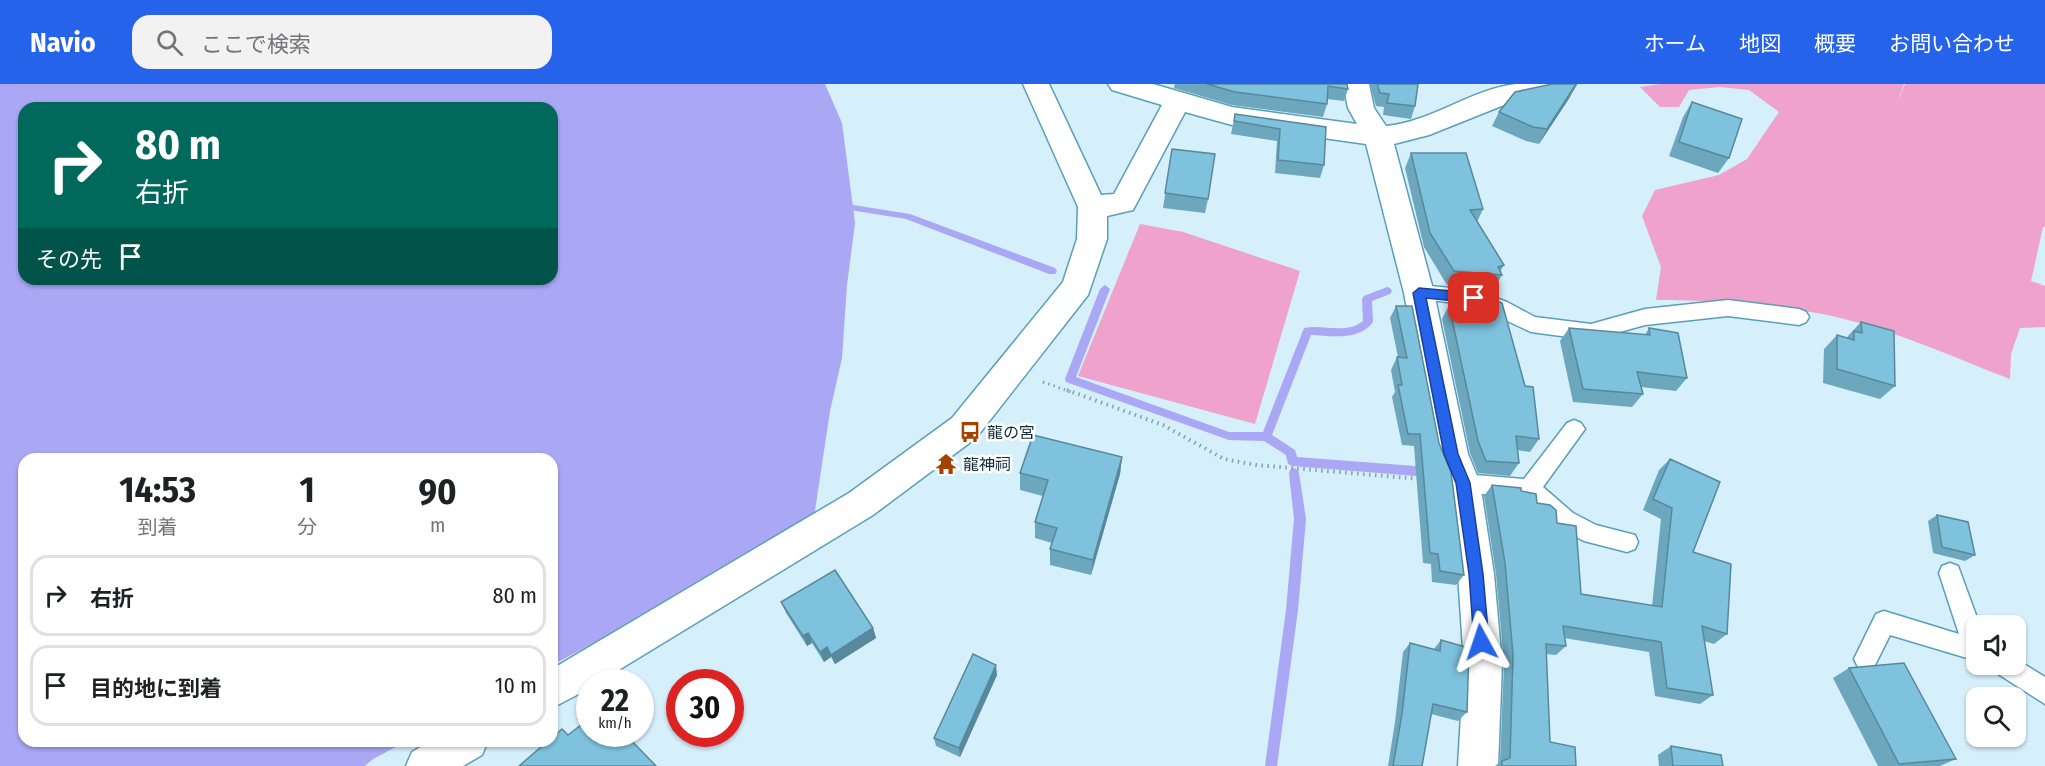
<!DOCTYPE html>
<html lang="ja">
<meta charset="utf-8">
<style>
body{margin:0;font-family:"Fira Sans Condensed","Noto Sans JP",sans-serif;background:#f2f2f2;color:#202124;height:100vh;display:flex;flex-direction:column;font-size:22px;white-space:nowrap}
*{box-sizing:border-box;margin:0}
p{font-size:20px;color:#757577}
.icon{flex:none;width:33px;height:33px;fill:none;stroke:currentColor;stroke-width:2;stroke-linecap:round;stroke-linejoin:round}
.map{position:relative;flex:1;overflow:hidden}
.drawer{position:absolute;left:18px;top:369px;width:540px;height:294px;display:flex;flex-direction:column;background:#fff;border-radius:18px;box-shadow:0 2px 4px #0004}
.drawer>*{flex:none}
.guide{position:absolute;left:18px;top:18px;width:540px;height:183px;border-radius:18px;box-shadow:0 2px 4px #0004;background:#00695c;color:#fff;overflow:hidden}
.tools{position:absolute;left:1966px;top:531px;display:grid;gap:12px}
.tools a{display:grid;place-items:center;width:60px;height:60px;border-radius:12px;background:#fff;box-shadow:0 2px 4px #0004;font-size:30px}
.speed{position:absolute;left:576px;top:585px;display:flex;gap:12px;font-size:30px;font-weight:700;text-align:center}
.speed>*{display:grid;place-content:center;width:78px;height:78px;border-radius:50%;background:#fff;box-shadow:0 2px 4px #0004;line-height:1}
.speed small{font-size:15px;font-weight:400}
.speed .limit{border:9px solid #d22;background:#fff;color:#111}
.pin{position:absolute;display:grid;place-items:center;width:51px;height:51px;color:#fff;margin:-26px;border-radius:12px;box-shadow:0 3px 9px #0006}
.me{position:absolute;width:66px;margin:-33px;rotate:355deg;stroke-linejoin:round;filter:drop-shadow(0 0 4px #0008)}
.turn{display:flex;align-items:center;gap:21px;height:126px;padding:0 18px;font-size:27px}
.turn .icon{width:78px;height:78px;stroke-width:2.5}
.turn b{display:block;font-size:42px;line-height:51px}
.then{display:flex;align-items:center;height:57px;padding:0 18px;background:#0003;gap:12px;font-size:22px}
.eta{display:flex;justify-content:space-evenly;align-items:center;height:102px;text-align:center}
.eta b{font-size:36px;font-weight:700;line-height:42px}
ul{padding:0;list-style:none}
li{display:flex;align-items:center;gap:18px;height:81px;margin:0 12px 9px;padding:0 6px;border:3px solid #e0e0e0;border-radius:18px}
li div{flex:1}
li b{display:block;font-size:22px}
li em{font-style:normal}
header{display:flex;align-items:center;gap:36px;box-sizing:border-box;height:84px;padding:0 30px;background:#2563eb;color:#fff}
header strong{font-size:28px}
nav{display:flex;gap:33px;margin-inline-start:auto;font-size:21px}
.search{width:420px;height:54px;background:#f2f2f2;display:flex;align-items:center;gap:15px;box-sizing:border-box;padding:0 21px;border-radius:18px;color:#757577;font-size:22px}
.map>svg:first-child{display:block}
.green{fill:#eea2cc}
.water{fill:#aaa7f4;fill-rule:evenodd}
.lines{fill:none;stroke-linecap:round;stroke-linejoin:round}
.stream{fill:#aaa7f4;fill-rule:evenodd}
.service-casing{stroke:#5b9eb9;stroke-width:3}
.minor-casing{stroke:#5b9eb9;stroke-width:3}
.path-far1{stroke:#85a1ac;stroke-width:3;stroke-dasharray:1.5 4;stroke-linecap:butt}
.path{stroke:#85a1ac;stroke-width:4;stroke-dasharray:1.5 4.5;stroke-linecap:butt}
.service{fill:#fff;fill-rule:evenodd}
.minor{fill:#fff;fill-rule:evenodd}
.wall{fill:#6ca7be}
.shaded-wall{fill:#58889b}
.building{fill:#7ec2dd;stroke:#58889b;stroke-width:1.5}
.route{fill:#2563eb;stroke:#184099;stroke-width:1.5}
.labels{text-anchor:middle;stroke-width:5;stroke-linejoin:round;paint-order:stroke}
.poi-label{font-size:16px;fill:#102d37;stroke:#fff;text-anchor:start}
</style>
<header>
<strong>Navio</strong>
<div class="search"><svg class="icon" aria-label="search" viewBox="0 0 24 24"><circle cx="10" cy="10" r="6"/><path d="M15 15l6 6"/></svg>ここで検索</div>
<nav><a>ホーム</a><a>地図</a><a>概要</a><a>お問い合わせ</a></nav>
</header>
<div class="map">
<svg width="2045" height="682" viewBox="0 0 2045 682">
<rect width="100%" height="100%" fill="#d5effb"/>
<g class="green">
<path d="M1660,0H1904L1897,21L1905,0H2045V143H2043L2031,197L2045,202V243L2020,244L2011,270L2010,295C1945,270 1879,239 1811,228C1759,219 1708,216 1656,216L1661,183L1642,132L1655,106L1719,91L1747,75L1779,28L1749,6L1719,3L1689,6L1679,23H1660L1640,3Z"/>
<path d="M1140,140L1183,148L1300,187L1255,340L1078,292Z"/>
</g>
<path class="water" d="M0,0H825L842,39L855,139L847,201L842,274L830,327L813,440L703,502L552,581V375H24V657H407L373,675L365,682H0ZM24,24H552V195H24Z"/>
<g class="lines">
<g class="stream">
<path d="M853,121L910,130L1055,184L1057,187L1055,190H1049L906,135L850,126L848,124L850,122Z"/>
<path d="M1105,201L1110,205L1076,293L1229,348H1263L1304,244C1324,240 1346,251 1363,237L1362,215L1364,212L1387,203L1390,204L1392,207L1390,210L1372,217L1373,238C1359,257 1332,252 1311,251L1272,351L1295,366L1297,373L1428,383L1432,385L1433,388L1432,391L1428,393L1292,382L1288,380L1286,371L1264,357L1229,356L1066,298L1065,295L1100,205Z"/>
<path d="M1294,384L1298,386L1299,389L1306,435L1298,526L1277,682H1265L1286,526L1294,435L1289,389L1290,386Z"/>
</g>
<defs>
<g id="service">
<path d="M1419,201L1474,206L1507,218L1535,233L1591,240L1645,225L1728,216L1799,225L1806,228L1809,233L1806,238L1799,241L1728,232L1645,241L1591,256L1531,248L1473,221L1412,214L1409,209L1412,204Z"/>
<path d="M1574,336L1581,339L1585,345L1543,403L1573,429L1596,441L1635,451L1638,458L1635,465L1627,468L1584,457L1557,443L1524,414L1463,408L1455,406L1452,399L1455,392L1463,390L1524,395L1567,339Z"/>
<path d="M1950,479L1958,482L1980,542H1977V577L1890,551L1874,583L1866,586L1858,583L1854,575L1876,530L1884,527L1959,550L1939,489L1942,482Z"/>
<path d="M2016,575L2045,593V620L1995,588L1991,580H2016Z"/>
</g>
<g id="minor">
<path d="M1023,0H1049L1101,111L1114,110L1162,21L1112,6L1108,0H1153L1232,23L1357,40L1348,24L1343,0H1369L1374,24L1386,42C1431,38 1470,6 1515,0C1535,0 1556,0 1576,0L1572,6L1504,21L1429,51L1394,60L1434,209L1468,370L1480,399L1494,490L1502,580L1498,682H1458L1464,580L1458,490L1446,399L1434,370L1404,209L1366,60L1232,41L1185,28L1133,126L1107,132V155L1088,211L976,354L873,431L599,598H590V604L552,624V585L849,409L952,334L1063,198L1077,155L1078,123Z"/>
<path d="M431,657H488L482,671L463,682H406L412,668Z"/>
</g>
</defs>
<use href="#service" class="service-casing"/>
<use href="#minor" class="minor-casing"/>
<path class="path-far1" d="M1043,298L1071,308"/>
<path class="path" d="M1067,306L1163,341L1224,375L1256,381L1420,395"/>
<use href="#service" class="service"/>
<use href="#minor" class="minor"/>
</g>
<g class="wall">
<path d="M1175,0H1347L1348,5L1344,17L1327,15V20L1323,33L1232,21L1174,4Z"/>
<path d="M1370,0H1418L1415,22L1411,35L1383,31L1384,23L1376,22Z"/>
<path d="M1570,13L1539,60L1526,57L1492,42L1499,28Z"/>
<path d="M1692,18L1729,74L1718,89L1669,72L1683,33Z"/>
<path d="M1235,30L1326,43L1324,81L1320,94L1275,89L1277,57L1231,50Z"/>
<path d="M1172,65L1208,115L1205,129L1163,124Z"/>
<path d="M1411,69L1483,125L1477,138L1504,181L1500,188L1502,191L1494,205L1447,201L1424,163L1405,84Z"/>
<path d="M1467,208L1480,209L1539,355L1530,368L1517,366L1519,379L1510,392L1478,389L1470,369L1442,235L1449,221H1460Z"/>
<path d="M1396,222L1464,491L1456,501L1432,498L1431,480L1423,479L1414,362L1402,361L1392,313L1395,308L1391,286L1397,273H1398L1390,234Z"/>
<path d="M1861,238L1895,302L1880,315L1823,299L1824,265L1837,251L1847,254L1848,252Z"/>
<path d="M1569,244L1645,251L1649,244L1687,294L1676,307L1641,303L1643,310L1632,323L1573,318L1560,257Z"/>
<path d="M1122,373L1120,390L1091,491L1050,481V465L1052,459L1035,454V438L1043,412L1020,406V389Z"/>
<path d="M1670,375L1693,468L1727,550L1714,560L1704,557L1713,611L1700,620L1655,612L1649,568L1564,554L1566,562L1556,571L1546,570L1550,658L1576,682H1495L1500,678L1504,580L1496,490L1484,412L1492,401L1521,407L1537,419L1557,439L1581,510L1652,522L1661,435L1643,426L1659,386Z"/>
<path d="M1937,431L1975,471L1965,477L1933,469L1928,437Z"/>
<path d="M781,518L873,544L876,554L835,580L831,573L824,578L812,559L807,562L786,529Z"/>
<path d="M1441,556L1467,628L1458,637L1431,630L1422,682H1388L1395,638L1403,568L1410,559L1434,565Z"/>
<path d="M1849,584L1956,675L1940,682H1878L1833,594Z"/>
<path d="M997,591L960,673L936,662L934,654Z"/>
<path d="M1671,662L1723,682H1659L1658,671Z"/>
</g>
<g class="shaded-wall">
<path d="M1577,0L1570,13L1539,60L1547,45Z"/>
<path d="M1122,373L1120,390L1091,491L1093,476Z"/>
<path d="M873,544L876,554L835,580L831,571Z"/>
<path d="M808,549L812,559L807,562L803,552Z"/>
<path d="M827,563L831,573L824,578L820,568Z"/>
<path d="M996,581L997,591L960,673L959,664Z"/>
<path d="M625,650H640L642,651L633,658Z"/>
</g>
<g class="building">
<path d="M1207,0H1347L1348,5L1328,2L1327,20L1235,8Z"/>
<path d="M1377,0H1418L1415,22L1387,19L1389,10L1380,9Z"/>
<path d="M1552,0H1576L1547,45L1533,43L1499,28L1515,8Z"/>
<path d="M1692,18L1742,35L1729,74L1679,58Z"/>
<path d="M1235,30L1326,43L1324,81L1278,76L1280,45L1234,37Z"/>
<path d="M1172,65L1215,70L1208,115L1165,109Z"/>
<path d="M1411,69H1466L1483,125L1470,126L1504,181L1498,183L1502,191L1454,187L1430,149Z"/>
<path d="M1467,208L1480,209L1502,219L1525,302L1533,303L1539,355L1516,352L1519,379L1486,377L1478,357L1449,221H1475Z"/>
<path d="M1396,222H1412L1439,359L1451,388L1464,491L1440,487L1438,470L1430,469L1420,350H1408L1398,301H1402L1397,273L1407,274Z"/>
<path d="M1861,238L1894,247L1895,302L1837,285V251L1854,256V247L1862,249Z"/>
<path d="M1569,244L1650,251L1649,244L1678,249L1687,294L1637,288L1643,310L1583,305Z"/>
<path d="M1033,351L1122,373L1093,476L1050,465L1057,444L1035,438L1048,396L1020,389Z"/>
<path d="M1670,375L1720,398L1693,468L1731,480L1727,550L1702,542L1713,611L1667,604L1661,558L1563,542L1566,562L1546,560L1550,658L1575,663L1576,682H1502V677L1510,674L1513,571L1505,479L1492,401L1521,404V407L1536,410L1537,419L1550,421L1556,426L1557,439L1576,442L1581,510L1662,523L1672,424L1653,415Z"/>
<path d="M1937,431L1968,438L1975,471L1942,463Z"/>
<path d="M835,486L873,544L831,571L827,563L820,568L808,549L803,552L781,518Z"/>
<path d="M1441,556L1469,564L1467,628L1433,620L1422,682H1393L1402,630L1410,559L1440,567Z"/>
<path d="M973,570L996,581L959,664L934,654Z"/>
<path d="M1904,579L1956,675L1899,680L1849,584Z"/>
<path d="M590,634V650H625L656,682H519L548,657H552V654L562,645L568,651Z"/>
<path d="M1671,662L1721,671L1723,682H1673Z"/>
</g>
<path class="route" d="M1419,204L1474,209L1480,214L1474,219L1426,214L1458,370L1470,399L1483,490L1489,558L1487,563L1481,565L1476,563L1474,558L1469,490L1456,399L1444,370L1413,209Z"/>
<defs>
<symbol id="bus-bare" viewBox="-9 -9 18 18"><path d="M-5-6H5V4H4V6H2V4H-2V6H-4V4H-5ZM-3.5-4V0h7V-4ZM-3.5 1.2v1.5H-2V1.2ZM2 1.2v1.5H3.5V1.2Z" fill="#a44200" stroke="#fff" stroke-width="2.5" paint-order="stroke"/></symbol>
<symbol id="temple-bare" viewBox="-9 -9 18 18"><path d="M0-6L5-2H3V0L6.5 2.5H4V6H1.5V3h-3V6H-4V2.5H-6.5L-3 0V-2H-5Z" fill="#a44200" stroke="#fff" stroke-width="2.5" paint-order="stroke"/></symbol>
</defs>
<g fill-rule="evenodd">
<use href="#bus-bare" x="955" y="333" width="30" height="30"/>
<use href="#temple-bare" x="931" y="365" width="30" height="30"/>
</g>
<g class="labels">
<g class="poi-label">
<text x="987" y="354">龍の宮</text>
<text x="963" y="386">龍神祠</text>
</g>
</g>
</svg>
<div class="tools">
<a><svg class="icon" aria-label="sound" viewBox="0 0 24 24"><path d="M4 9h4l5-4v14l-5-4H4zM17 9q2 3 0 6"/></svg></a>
<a><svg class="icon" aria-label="search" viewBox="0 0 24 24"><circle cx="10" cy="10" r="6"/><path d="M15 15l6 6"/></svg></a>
</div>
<div class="speed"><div>22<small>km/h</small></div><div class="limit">30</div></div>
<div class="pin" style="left:1474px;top:214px;background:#d93025"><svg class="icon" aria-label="arrive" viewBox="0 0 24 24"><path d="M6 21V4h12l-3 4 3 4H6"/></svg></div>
<svg class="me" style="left:1481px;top:558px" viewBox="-20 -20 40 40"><path d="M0-17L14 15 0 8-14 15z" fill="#2563eb" stroke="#fff" stroke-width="4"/></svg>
<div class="guide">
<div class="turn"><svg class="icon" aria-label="right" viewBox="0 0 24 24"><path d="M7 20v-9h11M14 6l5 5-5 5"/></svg><div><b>80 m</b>右折</div></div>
<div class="then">その先<svg class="icon" aria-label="arrive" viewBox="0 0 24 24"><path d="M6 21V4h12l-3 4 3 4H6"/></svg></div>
</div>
<section class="drawer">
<div class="eta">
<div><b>14:53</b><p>到着</p></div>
<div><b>1</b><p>分</p></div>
<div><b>90</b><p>m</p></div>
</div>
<ul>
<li><svg class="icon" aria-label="right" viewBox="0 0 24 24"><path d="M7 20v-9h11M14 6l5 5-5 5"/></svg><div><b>右折</b></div><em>80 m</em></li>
<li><svg class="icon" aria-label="arrive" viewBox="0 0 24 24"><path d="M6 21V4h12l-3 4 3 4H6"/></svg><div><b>目的地に到着</b></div><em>10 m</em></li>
</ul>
</section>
</div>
